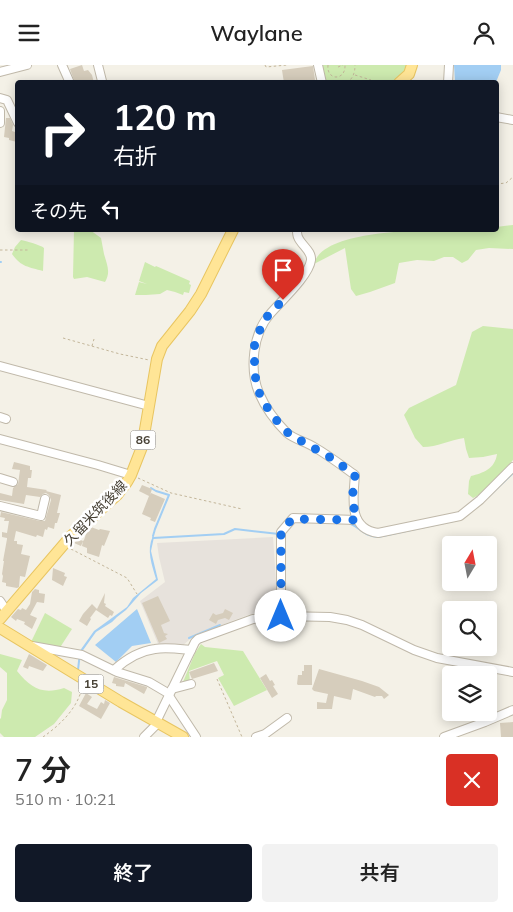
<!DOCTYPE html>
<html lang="ja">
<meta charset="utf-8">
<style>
body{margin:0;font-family:Mulish,"Noto Sans JP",sans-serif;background:#f2f2f2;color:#222;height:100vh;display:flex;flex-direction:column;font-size:19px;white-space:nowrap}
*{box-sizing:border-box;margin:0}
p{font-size:16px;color:#767676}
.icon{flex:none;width:28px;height:28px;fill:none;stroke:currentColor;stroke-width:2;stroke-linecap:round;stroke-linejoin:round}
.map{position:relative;height:672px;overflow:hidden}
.panel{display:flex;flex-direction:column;background:#fff;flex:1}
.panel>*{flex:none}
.banner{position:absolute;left:15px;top:15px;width:484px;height:152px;border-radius:5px;box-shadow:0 2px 12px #0003;background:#111827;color:#fff;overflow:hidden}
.needle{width:32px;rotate:10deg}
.buttons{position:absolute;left:442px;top:471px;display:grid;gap:10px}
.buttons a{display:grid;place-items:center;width:55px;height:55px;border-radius:5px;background:#fff;box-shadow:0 2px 12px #0003;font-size:25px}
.pin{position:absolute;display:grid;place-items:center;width:42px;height:42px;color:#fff;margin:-51px -21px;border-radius:50% 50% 50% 0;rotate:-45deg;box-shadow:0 0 5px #0007}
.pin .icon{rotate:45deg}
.me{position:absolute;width:55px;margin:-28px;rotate:0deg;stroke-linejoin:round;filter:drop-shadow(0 0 4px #0008)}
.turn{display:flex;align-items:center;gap:18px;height:105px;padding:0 15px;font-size:22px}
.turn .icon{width:65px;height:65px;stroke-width:2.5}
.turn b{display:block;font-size:35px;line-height:42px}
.then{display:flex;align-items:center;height:48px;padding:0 15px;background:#0003;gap:10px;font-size:19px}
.round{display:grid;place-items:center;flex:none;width:52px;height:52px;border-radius:5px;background:#f2f2f2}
.overview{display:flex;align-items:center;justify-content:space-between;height:85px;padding:0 15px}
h1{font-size:30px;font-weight:600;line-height:38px}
.action{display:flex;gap:10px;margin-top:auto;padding:10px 15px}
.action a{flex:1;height:58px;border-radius:5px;background:#111827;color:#fff;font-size:20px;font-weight:600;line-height:58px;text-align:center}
.action a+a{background:#f2f2f2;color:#222}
header{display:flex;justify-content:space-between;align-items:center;height:65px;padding:0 15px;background:#fff;font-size:22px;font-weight:600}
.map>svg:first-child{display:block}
.industrial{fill:#e7e2dc}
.green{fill:#cdeaaf}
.water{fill:#a2cef3}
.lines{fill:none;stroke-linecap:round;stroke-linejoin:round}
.stream{stroke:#a2cef3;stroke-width:2}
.building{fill:#d6cdbc}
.minor-casing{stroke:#c0b9aa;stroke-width:10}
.major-casing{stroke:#e8c561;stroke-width:12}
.path{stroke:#c3b69a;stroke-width:1;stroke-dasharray:2.5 2.5;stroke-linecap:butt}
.minor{stroke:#fff;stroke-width:8}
.major{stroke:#ffe596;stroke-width:10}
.route{stroke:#1a73e8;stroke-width:9;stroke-dasharray:0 16.2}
.labels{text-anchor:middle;stroke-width:5;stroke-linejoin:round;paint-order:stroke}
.shield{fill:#fff;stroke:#7f7b72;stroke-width:1}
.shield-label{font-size:12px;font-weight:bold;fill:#484236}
.street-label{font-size:14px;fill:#484236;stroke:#fff}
</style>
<header><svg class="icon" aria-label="menu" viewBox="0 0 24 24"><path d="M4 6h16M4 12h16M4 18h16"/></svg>Waylane<svg class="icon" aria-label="person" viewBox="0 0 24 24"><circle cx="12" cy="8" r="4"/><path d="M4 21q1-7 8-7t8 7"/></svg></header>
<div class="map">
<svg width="513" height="672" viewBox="0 0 513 672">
<rect width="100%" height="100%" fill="#f4f1e7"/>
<path class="industrial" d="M273,472L278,546H265L248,550L195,570L182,581L158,579L140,536L165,517L159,492L157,478Z"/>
<g class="green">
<path d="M321,0H409L404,11L395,18L323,17Z"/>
<path d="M513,160V184L489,183L476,185L468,195L462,198L453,192H444L434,196L417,195L399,198L395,218L370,227L356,231L351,224L345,183L314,199C322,164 425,165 454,165L460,167L465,165H496V162Z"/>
<path d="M74,165H90L101,173C102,178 103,184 104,189C107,200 111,207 105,217L87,212L74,214L73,212Z"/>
<path d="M21,175C26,176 41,180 44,183L43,206C29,202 21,202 12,189L15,182Z"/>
<path d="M145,197L155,202L156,201L190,216L189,219L191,220L189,228L184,227L183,230L175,227L167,225L160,229L146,230H135L139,217L147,219L139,216Z"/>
<path d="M483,261L513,264V395L486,426L473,433L468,429L469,416L471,411C483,408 495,404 497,389L483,392L469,393L466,384L464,373C450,375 437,382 423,382L415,373L404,350L409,343L456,320L472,267Z"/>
<path d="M45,548L72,564L59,584L36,580L31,577Z"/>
<path d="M201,579L205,582L243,586L267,625L234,641L218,613L224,610L217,596L189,606L190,617H183L195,588Z"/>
<path d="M0,589L22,595L17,606C31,623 42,630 64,623L72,627L71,638L54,659L35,672H4L0,668V654L1,653L2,645L7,635V608L0,602Z"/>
</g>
<g class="water">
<path d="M454,0H501V5L496,17H455Z"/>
<path d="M153,471L154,472L151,486L158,515L141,528L126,545L117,552L112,557L96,567L81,588L79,605H77L79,587L94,566L127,542L133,533L156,514C152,500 146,485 153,471Z"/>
<path d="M137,544L151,578L132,581L116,597L95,580Z"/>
</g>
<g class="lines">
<g class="stream">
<path d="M0,197H1"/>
<path d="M151,423L156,426L169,430L155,464L153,471"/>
<path d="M488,432L513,408"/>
<path d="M349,458C361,463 363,471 378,472L458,455"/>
<path d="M153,473L224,469L235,464L279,469"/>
<path d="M189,573L220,560"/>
</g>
</g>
<g class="building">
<path d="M82,0L84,6L88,5L92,10L94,18H88V16L75,18L70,4Z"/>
<path d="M313,1L315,15L284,18L282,5Z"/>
<path d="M6,53H10L13,60L12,66L18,68L17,77L9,75V73L4,72Z"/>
<path d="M14,397L30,401V405H32L31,413H28L27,422L47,425L46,426L61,430L57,448H60L57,458H55L54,464L48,462L47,465L45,464L43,472L37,470L36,472L16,466L14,476H17V479L23,480L21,489L30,491L25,512L20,511L19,522L17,523L6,521V518L2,517L3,511L2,509L4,496H3L7,474V473L2,472V467L7,468L9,456H4L5,453L0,452L1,447L40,456H45L51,435L49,430L46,428L43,429L40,432L26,430L24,439L0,435V428L12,431L13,423L18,419L20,405L12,404Z"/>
<path d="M142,420L152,424L150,430L151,428L165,434L155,457L150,455L151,453L142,449L149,431L139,426Z"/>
<path d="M91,462L99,465L100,464L110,466L104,481L102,480L99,492L87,488V483L82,481L83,476L81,481L74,478L78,474L83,476L84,475L87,466Z"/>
<path d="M53,503L65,508L64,511L67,512L63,521L52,515Z"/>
<path d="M35,524L39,525V528L45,529L44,538L37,537L30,550L37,553L32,564L24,559L25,557L17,554L16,556L11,552L18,544L21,545L22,543L26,545L30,539L32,527Z"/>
<path d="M105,528L104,538L106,539L105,541L114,547L112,551L110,550L108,553L96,545L90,553L91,554L87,561L79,556L83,549L92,539L97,544Z"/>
<path d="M158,531L170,556L161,560L164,568L168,569L165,571L167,574L159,578L142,538Z"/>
<path d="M225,544L233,548L229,555L225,553L218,555L216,559L209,555L213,548L216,550L223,548Z"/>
<path d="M29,589L47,600L43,606L29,601L28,604L23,602Z"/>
<path d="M214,598L218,606L192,614L189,607Z"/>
<path d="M304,600H312V620H298L297,619L298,610H302V606H304Z"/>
<path d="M319,604L362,616L379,622L389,630L384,634L382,631H376L375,632L353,624L351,635L334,631L332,644H317V637L326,638L328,629L314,626L312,624Z"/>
<path d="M266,609L270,616L272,615L275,620L273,621L278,629L272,633L260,613Z"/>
<path d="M114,612L147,622V623L144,629L125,618L124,622L116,621V619L112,618Z"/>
<path d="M86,628L92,632L87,639L97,644L101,637L104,639L105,635L110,638L101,654L79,641Z"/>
<path d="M513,657V672H501L500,658Z"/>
</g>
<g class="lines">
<defs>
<g id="minor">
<path d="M62,0L70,18"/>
<path d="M98,0L102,16"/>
<path d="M318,0L322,18"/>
<path d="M0,7L27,0"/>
<path d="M448,18L449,0"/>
<path d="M0,33L7,35L18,58"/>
<path d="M0,46V58"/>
<path d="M496,52L513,55"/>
<path d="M297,165C297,167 297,170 298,172C301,180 312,186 311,195C309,211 281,236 270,249C253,268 249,304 259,328C265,342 276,357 287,368C294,374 306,377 314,382C328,390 341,400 355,410C353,433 348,464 378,468L460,451L480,435L513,402"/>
<path d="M0,301L149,341"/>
<path d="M0,352L6,354"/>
<path d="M0,374L98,400L131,410"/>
<path d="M0,413L13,417"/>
<path d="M0,441L41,451L45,434"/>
<path d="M0,536L6,545"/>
<path d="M281,551V467L293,453L357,455"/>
<path d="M32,581L82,590L117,607L149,617L166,627"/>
<path d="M114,605C125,595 139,586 155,584C166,582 180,584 191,585"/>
<path d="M172,624L191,619"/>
<path d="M169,631L196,672"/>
<path d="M156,657L195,577L198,574L253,554L281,551L330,552L347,555L362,560L414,585L437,593L513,607"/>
<path d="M144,672L158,658"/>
<path d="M256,672L265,669L287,653"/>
<path d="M444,672L485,657L513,645"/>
</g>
<g id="major">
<path d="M399,18L409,9L412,0"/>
<path d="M0,554L71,471L117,430L127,417L131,410L142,382L157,294L162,281L190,246L201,229L233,165"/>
<path d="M0,563L121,637L183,672"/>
</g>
</defs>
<use href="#minor" class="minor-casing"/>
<use href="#major" class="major-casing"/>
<g class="path">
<path d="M265,0L266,2L287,0"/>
<path d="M328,0C326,16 346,16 345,0"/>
<path d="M338,2L343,0"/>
<path d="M355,10L371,15"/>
<path d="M347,18C353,13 355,8 355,0"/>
<path d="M496,119L506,118L513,112"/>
<path d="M0,185H28"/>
<path d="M63,273L120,289L149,295"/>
<path d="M92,281L94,274"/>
<path d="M138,413L171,428L242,444"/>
<path d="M71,484L127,513L137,529"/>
<path d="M217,614L242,672"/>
<path d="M43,672C60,660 77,644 82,623"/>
</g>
<use href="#minor" class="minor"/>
<use href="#major" class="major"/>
</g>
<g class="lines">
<path class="route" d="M281,551V467L292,454L357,455L352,435L355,410L333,394L289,369L277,356L264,338L258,325L255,310L254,282L263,256L283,235"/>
</g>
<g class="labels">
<g class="shield">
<rect x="130.5" y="365.5" width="25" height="19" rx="4"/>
<rect x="78.5" y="609.5" width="25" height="19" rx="4"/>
</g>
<g class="shield-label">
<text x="143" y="379">86</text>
<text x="91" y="623">15</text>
</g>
<g class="street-label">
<text transform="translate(95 448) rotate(-46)" y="5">久留米筑後線</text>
</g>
</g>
</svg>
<div class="buttons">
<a><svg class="needle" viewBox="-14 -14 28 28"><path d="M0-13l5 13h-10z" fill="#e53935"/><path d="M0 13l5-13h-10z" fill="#767676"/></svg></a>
<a><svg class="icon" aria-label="search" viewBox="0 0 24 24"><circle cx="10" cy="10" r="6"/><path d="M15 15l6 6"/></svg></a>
<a><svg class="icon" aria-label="layers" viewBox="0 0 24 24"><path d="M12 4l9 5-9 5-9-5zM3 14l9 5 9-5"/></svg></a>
</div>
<div class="pin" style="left:283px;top:235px;background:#d93025"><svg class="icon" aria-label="arrive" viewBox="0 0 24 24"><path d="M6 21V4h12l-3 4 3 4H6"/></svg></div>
<svg class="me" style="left:281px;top:551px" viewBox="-20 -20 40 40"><circle r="19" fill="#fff"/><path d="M0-13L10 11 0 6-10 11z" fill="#1a73e8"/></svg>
<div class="banner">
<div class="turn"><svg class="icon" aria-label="right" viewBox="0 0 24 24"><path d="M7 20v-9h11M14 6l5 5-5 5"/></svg><div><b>120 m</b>右折</div></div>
<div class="then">その先<svg class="icon" aria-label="left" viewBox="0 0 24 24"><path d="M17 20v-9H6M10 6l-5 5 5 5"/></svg></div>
</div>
</div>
<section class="panel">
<div class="overview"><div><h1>7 分</h1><p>510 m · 10:21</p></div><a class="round" style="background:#d93025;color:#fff"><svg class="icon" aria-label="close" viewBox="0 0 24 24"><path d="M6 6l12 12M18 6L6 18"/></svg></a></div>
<div class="action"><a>終了</a><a>共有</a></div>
</section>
